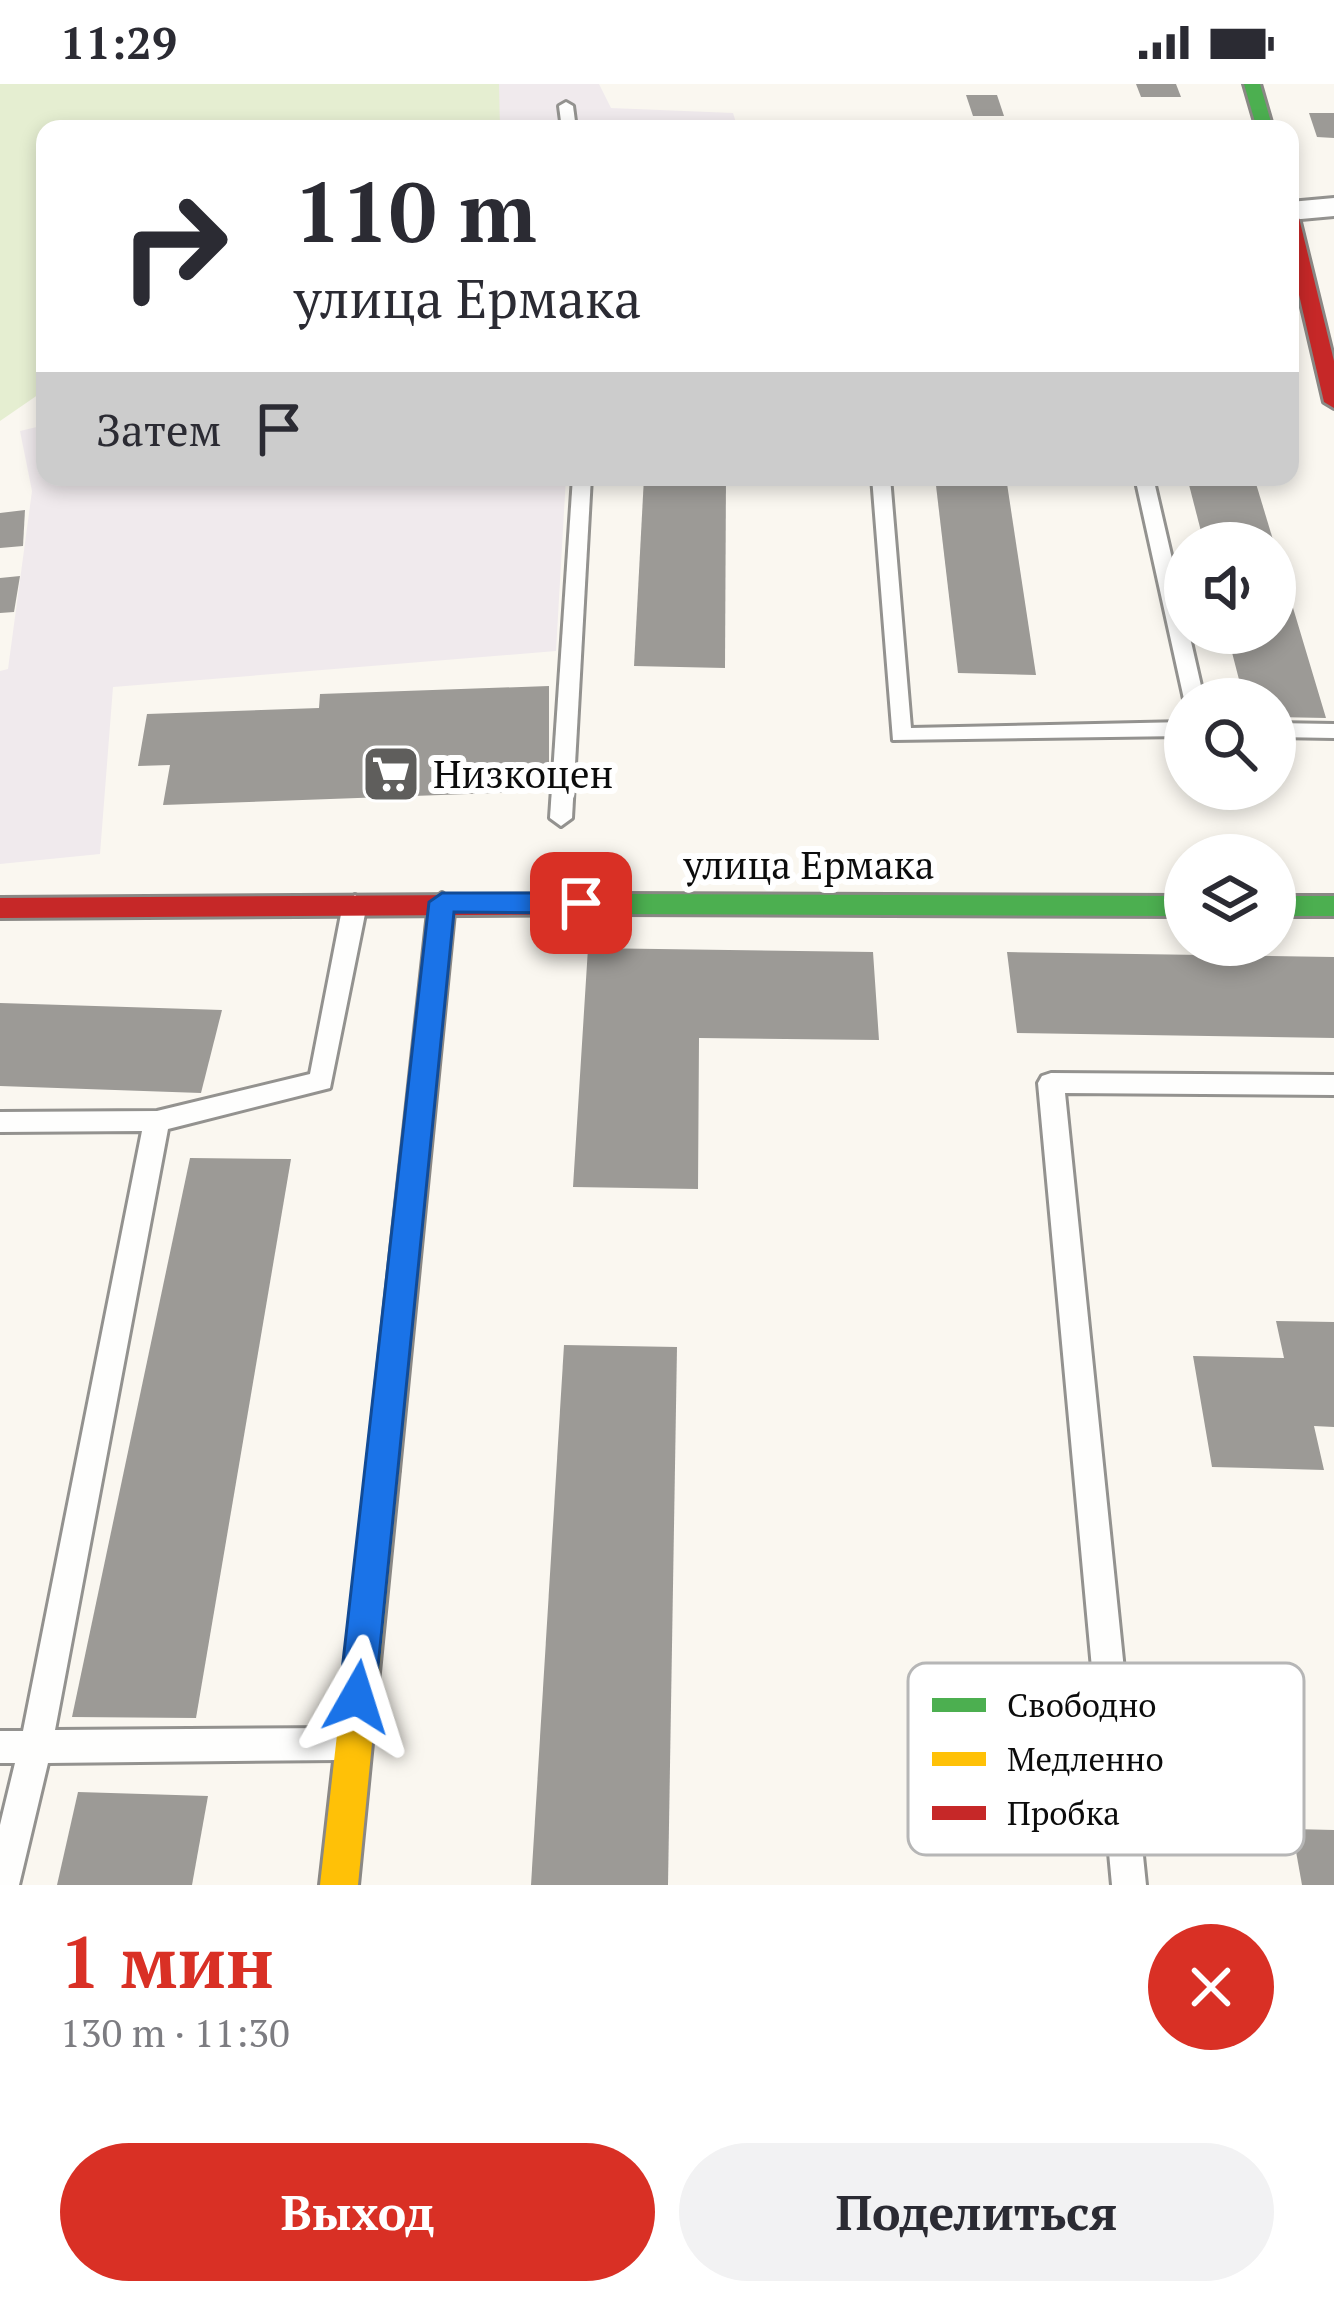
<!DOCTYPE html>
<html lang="ru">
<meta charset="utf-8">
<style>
body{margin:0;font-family:"PT Serif",serif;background:#f2f2f3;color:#2b2b33;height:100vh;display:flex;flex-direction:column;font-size:45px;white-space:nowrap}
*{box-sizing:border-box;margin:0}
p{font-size:39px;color:#7c7c81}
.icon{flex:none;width:66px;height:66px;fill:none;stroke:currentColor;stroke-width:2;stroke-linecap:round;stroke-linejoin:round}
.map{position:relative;height:1801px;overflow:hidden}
.sheet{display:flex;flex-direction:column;background:#fff;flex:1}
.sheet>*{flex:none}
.top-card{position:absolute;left:36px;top:36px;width:1263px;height:366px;border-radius:24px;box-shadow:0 6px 18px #0003;background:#fff;color:#2b2b33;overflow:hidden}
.controls{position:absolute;left:1164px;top:438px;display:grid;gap:24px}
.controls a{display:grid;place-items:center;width:132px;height:132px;border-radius:50%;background:#fff;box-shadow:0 6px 18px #0003;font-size:60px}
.pin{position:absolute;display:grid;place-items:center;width:102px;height:102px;color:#fff;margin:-51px;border-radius:24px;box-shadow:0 6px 18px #0006}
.me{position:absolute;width:132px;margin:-66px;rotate:6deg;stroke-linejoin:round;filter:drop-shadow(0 0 9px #0008)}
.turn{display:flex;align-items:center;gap:42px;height:252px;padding:0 60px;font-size:54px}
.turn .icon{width:156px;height:156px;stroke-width:2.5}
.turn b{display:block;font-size:84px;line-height:102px}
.then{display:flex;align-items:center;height:114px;padding:0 60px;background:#0003;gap:24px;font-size:45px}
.round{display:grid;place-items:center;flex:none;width:126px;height:126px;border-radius:63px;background:#f2f2f3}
.headline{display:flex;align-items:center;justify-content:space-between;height:204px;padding:0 60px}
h1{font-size:72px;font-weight:700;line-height:90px;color:#d93025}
.action{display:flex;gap:24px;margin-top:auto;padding:24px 60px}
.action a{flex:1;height:138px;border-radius:72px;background:#d93025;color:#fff;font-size:48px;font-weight:700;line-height:138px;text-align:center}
.action a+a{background:#f2f2f3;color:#2b2b33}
.status{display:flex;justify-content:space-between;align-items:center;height:84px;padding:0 60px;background:#fff;direction:ltr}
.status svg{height:33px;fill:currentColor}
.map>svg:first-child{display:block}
.industrial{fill:#f0eaed}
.green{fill:#e5eed1}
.building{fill:#9c9a96}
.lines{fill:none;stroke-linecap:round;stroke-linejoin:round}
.lane-casing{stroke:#93928f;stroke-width:6}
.street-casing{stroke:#93928f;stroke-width:6}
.fast-casing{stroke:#8a8885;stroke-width:6}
.slow-casing{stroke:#8a8885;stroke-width:6}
.jam-casing{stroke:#8a8885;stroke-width:6}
.lane{fill:#fefefd;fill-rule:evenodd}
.street{fill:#fefefd;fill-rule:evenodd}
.fast{fill:#4caf50;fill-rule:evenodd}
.slow{fill:#ffc107;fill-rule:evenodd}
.jam{fill:#c62828;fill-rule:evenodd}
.route{fill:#1a73e8;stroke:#114b97;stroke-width:3}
.labels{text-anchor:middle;stroke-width:12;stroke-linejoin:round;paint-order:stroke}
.poi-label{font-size:39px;fill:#0c0c0c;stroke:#fff;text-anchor:start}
.street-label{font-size:39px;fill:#0c0c0c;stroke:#fff}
.key{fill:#fff;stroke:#b6b6b6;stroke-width:3}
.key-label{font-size:33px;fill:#0c0c0c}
</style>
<div class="status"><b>11:29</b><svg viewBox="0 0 49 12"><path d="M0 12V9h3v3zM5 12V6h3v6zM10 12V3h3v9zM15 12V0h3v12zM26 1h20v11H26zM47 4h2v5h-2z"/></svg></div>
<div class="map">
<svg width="1334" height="1801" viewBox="0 0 1334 1801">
<rect width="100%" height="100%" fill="#faf7f0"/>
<g class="industrial">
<path d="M481,0H599L611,24L733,29L738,45H485Z"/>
<path d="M45,341V393H566L556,567L113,603L100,770L0,780V587L8,585L32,407L20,347Z"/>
</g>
<path class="green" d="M0,0H499L500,45H45V306L0,337Z"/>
<g class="building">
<path d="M1136,0H1176L1181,13H1141Z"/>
<path d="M966,11H997L1004,32H973Z"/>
<path d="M1309,29H1334V54L1317,53Z"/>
<path d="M1140,36L1192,37L1194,45H1142Z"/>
<path d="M644,393H726L725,584L634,582Z"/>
<path d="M935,393H1006L1036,591L958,589Z"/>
<path d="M1187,393H1254L1274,459H1204Z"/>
<path d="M25,426L23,462L0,464V429Z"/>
<path d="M1276,467L1326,634L1275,633V615H1244L1227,549H1275Z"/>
<path d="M20,492L14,528L0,529V494Z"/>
<path d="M549,602V707L163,721L170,681L138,682L147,630L319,624L320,610Z"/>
<path d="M588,864L873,868L879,956L699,954L698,1105L573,1103Z"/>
<path d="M1007,868L1334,873V954L1017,949Z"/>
<path d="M0,919L222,926L201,1009L0,1002Z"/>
<path d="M190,1074L291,1075L196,1634L72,1633Z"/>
<path d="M1276,1237L1334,1238V1343L1314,1342L1324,1386L1212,1383L1193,1272L1284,1274Z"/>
<path d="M564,1261L677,1263L668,1801H531Z"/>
<path d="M78,1708L208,1712L192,1801H57Z"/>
<path d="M1292,1745L1334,1746V1801H1302Z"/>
</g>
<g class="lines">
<defs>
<g id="lane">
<path d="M566,18L573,22L576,45H562L559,22Z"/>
<path d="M573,393H591L572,734L561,742L550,734Z"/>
<path d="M872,393H890L911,644L1185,638V652L893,656Z"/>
<path d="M1135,393H1153L1185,531V549H1189L1204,615H1184Z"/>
<path d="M1275,639L1334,640V654L1275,653Z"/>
<path d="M355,811L367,820L330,1004L168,1045L55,1646L338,1644L349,1649L354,1660L349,1671L338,1676L48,1679L19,1801H0V1741L15,1679H0V1647H23L142,1047L0,1048V1028L157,1027L310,990L343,820Z"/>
<path d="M1051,989L1334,991V1011L1065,1009L1146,1801H1112L1038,999L1042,992Z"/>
</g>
<path id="street" d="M1334,114V132L1290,136V118Z"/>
<g id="fast">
<path d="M1244,0H1260L1273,45H1257Z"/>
<path d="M442,809L455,819L399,1386L395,1397L383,1401L371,1397L367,1386L429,819Z"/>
<path d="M618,810L1185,812V832L618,830L605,820Z"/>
<rect x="1275" y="812" width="59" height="20"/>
</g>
<path id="slow" d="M383,1371L395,1375L399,1386L358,1801H320L367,1386L371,1375Z"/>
<g id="jam">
<path d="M1290,129L1299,134L1334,277V324L1324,318L1290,172Z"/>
<path d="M618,810L631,820L618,830L0,834V814Z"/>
</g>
</defs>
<use href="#lane" class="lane-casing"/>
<use href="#street" class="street-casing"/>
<use href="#fast" class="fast-casing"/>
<use href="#slow" class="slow-casing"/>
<use href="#jam" class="jam-casing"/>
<use href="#lane" class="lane"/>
<use href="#street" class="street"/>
<use href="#fast" class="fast"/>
<use href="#slow" class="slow"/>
<use href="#jam" class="jam"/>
</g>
<path class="route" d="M442,809H581L595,819L581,829L454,828L375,1613L370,1626L357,1631L344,1626L339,1613L429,818Z"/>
<defs>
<symbol id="supermarket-square" viewBox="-11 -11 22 22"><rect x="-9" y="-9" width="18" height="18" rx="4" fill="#5f5e5c" stroke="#fff"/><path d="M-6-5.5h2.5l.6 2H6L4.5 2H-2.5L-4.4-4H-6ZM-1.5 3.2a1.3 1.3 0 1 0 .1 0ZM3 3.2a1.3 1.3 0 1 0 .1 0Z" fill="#fff"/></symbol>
</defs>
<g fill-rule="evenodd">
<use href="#supermarket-square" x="358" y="657" width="66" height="66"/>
</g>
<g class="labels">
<g class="poi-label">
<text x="433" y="704">Низкоцен</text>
</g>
<g class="street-label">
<text x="809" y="795">улица Ермака</text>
</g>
</g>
<rect x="908" y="1579" width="396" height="192" rx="18" class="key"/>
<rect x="932" y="1614" width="54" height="14" fill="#4caf50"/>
<rect x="932" y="1668" width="54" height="14" fill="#ffc107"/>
<rect x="932" y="1722" width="54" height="14" fill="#c62828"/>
<g class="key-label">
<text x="1007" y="1633">Свободно</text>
<text x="1007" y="1687">Медленно</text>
<text x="1007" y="1741">Пробка</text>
</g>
</svg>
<div class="controls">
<a><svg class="icon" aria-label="sound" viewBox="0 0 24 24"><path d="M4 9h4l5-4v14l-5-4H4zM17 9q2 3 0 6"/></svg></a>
<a><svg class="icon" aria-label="search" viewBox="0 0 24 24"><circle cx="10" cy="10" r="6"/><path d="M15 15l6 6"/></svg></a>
<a><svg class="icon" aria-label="layers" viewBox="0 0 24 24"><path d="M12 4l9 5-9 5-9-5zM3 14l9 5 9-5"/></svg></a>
</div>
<div class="pin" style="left:581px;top:819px;background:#d93025"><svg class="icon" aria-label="arrive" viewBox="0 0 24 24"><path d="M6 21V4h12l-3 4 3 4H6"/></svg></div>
<svg class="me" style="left:357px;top:1613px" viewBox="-20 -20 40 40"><path d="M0-17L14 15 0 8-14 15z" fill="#1a73e8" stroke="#fff" stroke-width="4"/></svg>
<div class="top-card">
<div class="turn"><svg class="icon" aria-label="right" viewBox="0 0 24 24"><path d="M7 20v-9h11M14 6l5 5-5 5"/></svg><div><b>110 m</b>улица Ермака</div></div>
<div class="then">Затем<svg class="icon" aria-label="arrive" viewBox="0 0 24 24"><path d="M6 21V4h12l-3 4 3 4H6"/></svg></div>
</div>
</div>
<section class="sheet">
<div class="headline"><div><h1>1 мин</h1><p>130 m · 11:30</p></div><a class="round" style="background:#d93025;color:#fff"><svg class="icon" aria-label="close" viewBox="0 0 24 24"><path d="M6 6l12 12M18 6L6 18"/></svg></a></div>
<div class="action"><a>Выход</a><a>Поделиться</a></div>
</section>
